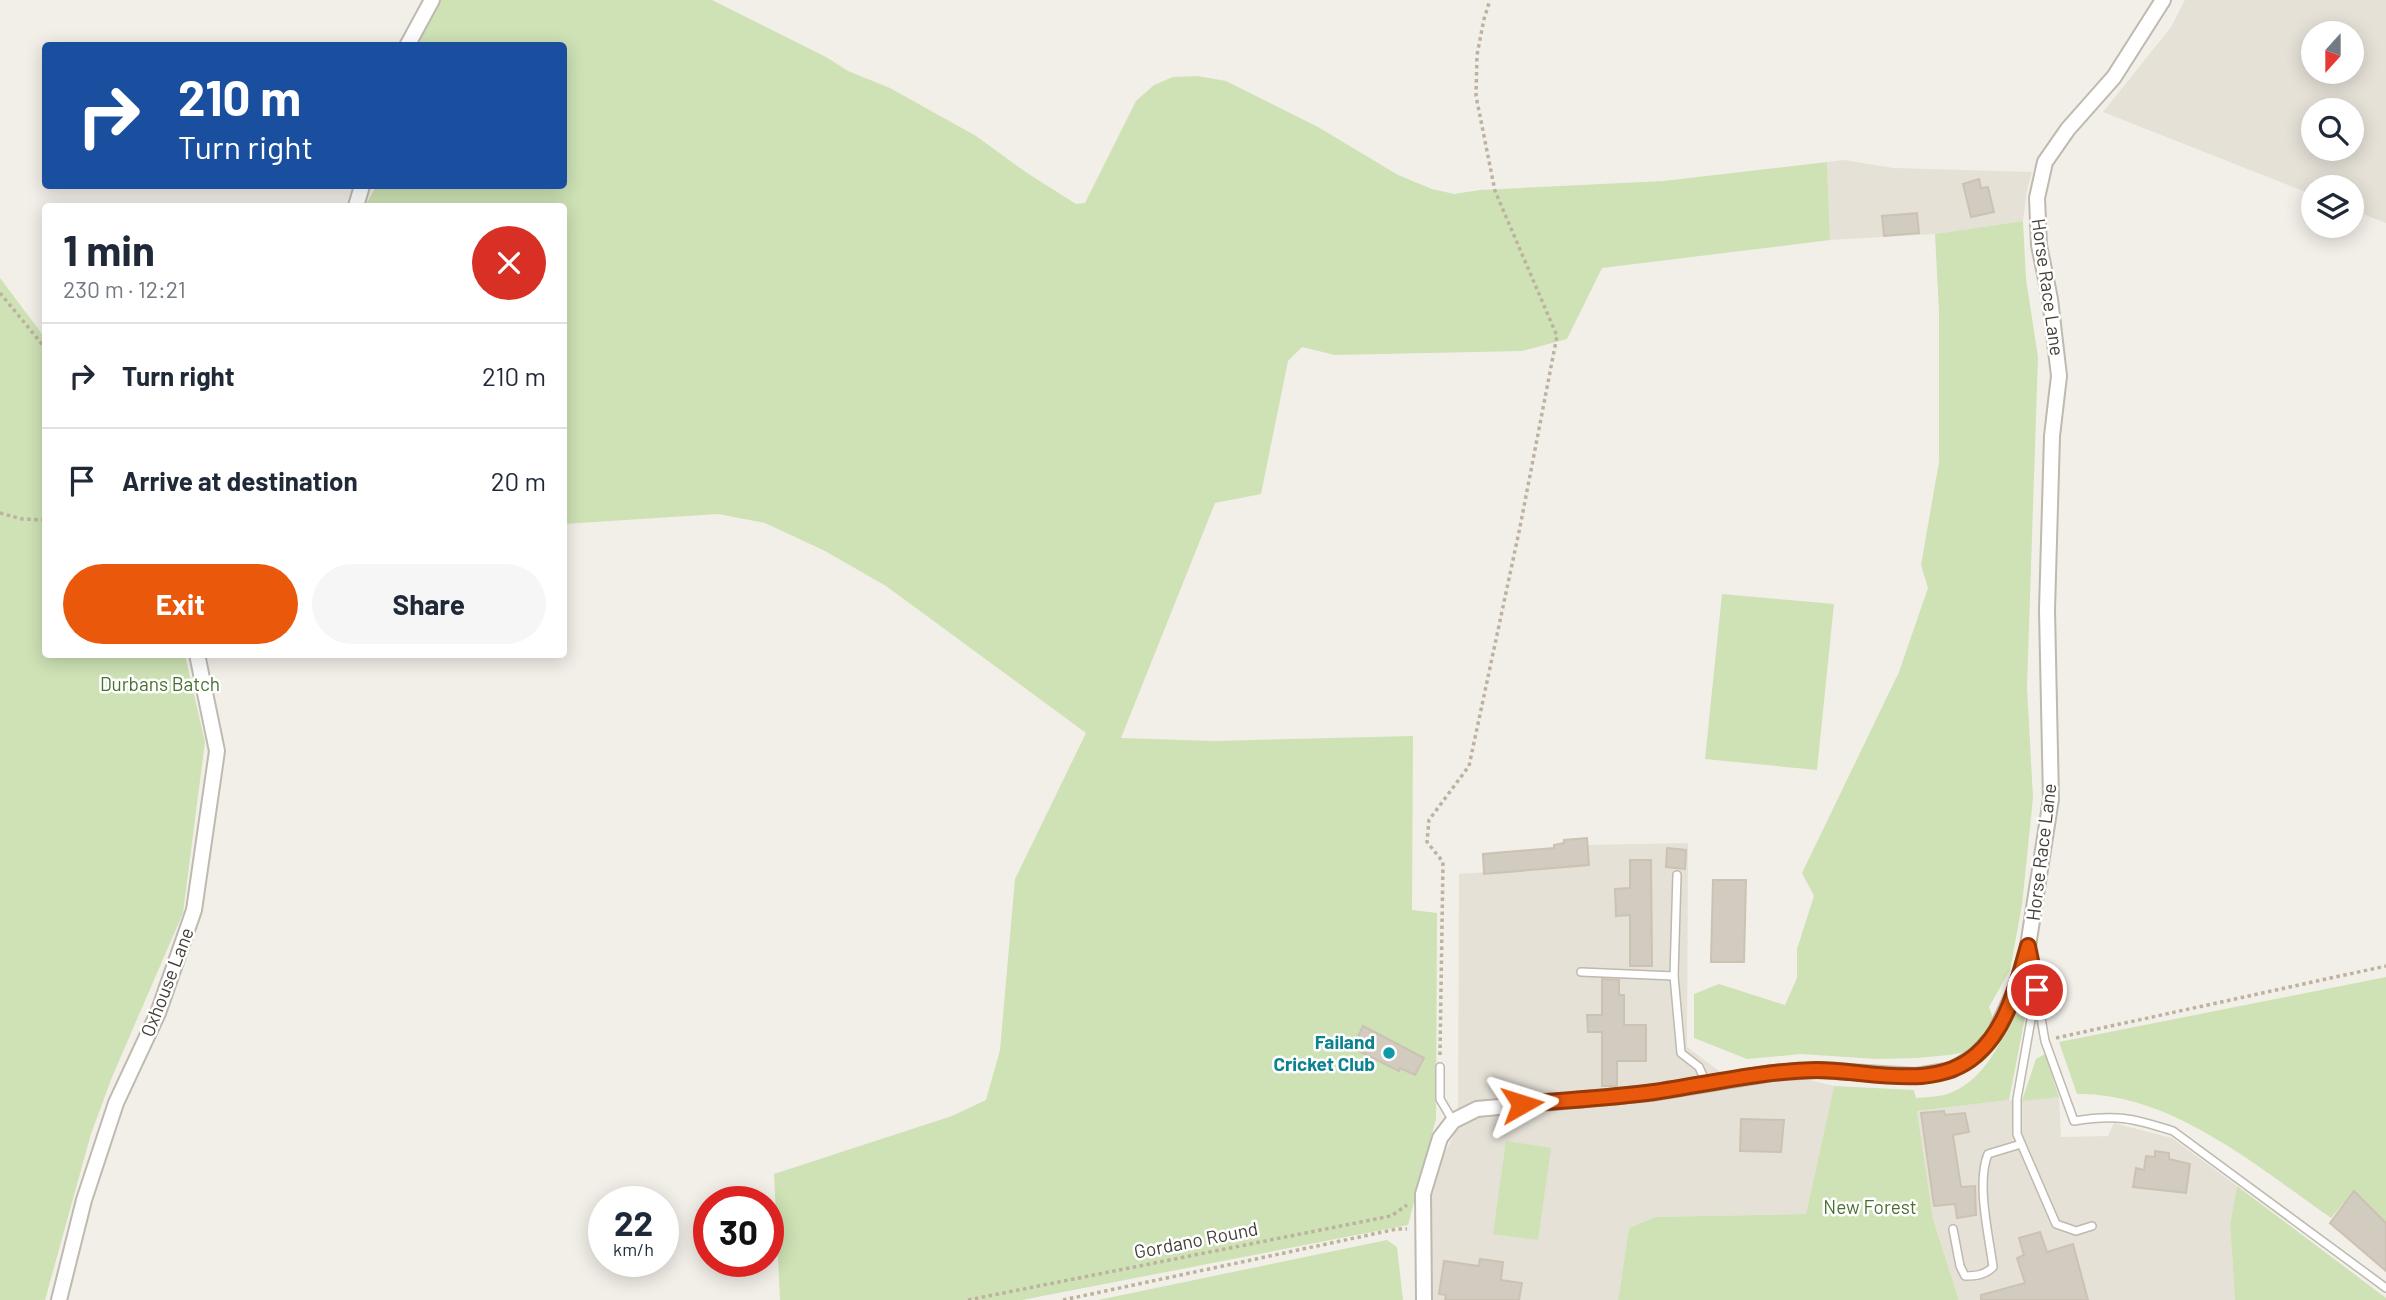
<!DOCTYPE html>
<meta charset="utf-8">
<style>
body{margin:0;font-family:Barlow,sans-serif;background:#f6f6f7;color:#1f2937;height:100vh;display:flex;flex-direction:column;font-size:26px;white-space:nowrap}
*{box-sizing:border-box;margin:0}
p{font-size:23px;color:#747a83}
.icon{flex:none;width:38px;height:38px;fill:none;stroke:currentColor;stroke-width:2;stroke-linecap:round;stroke-linejoin:round}
.map{position:relative;flex:1;overflow:hidden}
.panel{position:absolute;left:42px;top:203px;width:525px;height:455px;display:flex;flex-direction:column;background:#fff;border-radius:7px;box-shadow:0 4px 18px #0003}
.panel>*{flex:none}
.banner{position:absolute;left:42px;top:42px;width:525px;height:147px;border-radius:7px;box-shadow:0 4px 18px #0003;background:#1a4fa0;color:#fff;overflow:hidden}
.needle{width:46px;rotate:201deg}
.controls{position:absolute;left:2301px;top:21px;display:grid;gap:14px}
.controls a{display:grid;place-items:center;width:63px;height:63px;border-radius:50%;background:#fff;box-shadow:0 4px 18px #0003;font-size:35px}
.speed{position:absolute;left:588px;top:1186px;display:flex;gap:14px;font-size:35px;font-weight:700;text-align:center}
.speed>*{display:grid;place-content:center;width:91px;height:91px;border-radius:50%;background:#fff;box-shadow:0 4px 18px #0003;line-height:1}
.speed small{font-size:18px;font-weight:400}
.speed .limit{border:10px solid #d22;background:#fff;color:#111}
.pin{position:absolute;display:grid;place-items:center;width:60px;height:60px;color:#fff;margin:-30px;border:4px solid #fff;border-radius:50%;box-shadow:0 2px 7px #0007}
.me{position:absolute;width:77px;margin:-38px;rotate:84deg;stroke-linejoin:round;filter:drop-shadow(0 0 5px #0008)}
.turn{display:flex;align-items:center;gap:24px;height:147px;padding:0 21px;font-size:32px}
.turn .icon{width:91px;height:91px;stroke-width:2.5}
.turn b{display:block;font-size:49px;line-height:60px}
.round{display:grid;place-items:center;flex:none;width:74px;height:74px;border-radius:37px;background:#f6f6f7}
.summary{display:flex;align-items:center;justify-content:space-between;height:119px;padding:0 21px}
h1{font-size:42px;font-weight:700;line-height:52px}
.cta{display:flex;gap:14px;margin-top:auto;padding:14px 21px}
.cta a{flex:1;height:80px;border-radius:42px;background:#ea580c;color:#fff;font-size:28px;font-weight:700;line-height:80px;text-align:center}
.cta a+a{background:#f6f6f7;color:#1f2937}
ul{padding:0;list-style:none}
li{display:flex;align-items:center;gap:21px;height:105px;padding:0 21px;border-top:2px solid #e0e1e3}
li div{flex:1}
li b{display:block;font-size:26px}
li em{font-style:normal}
.map>svg:first-child{display:block}
.residential{fill:#e5e1d7;fill-rule:evenodd}
.green{fill:#cee2b5}
.building{fill:#d2cbbf;stroke:#ccc2b3;stroke-width:2}
.lines{fill:none;stroke-linecap:round;stroke-linejoin:round}
.lane-casing{stroke:#bfb9af;stroke-width:10}
.street-casing{stroke:#bfb9af;stroke-width:18}
.path{stroke:#bdb29f;stroke-width:3.5;stroke-dasharray:3.5 3.5;stroke-linecap:butt}
.lane{stroke:#fff;stroke-width:7}
.street{stroke:#fff;stroke-width:14}
.route-casing{stroke:#983908;stroke-width:18}
.route{stroke:#ea580c;stroke-width:12}
.culture-dot{fill:#0f9aa8;stroke:#fff;stroke-width:2.5}
.labels{text-anchor:middle;stroke-width:5;stroke-linejoin:round;paint-order:stroke}
.street-label{font-size:19px;fill:#453f38;stroke:#fff}
.park-label{font-size:19px;fill:#497031;stroke:#fff}
.culture-label{font-size:19px;font-weight:bold;fill:#0d838f;stroke:#fff;text-anchor:end}
</style>
<div class="map">
<svg width="2386" height="1300" viewBox="0 0 2386 1300">
<rect width="100%" height="100%" fill="#f2efe8"/>
<g class="residential">
<path d="M2185,0H2386V223L2352,210V187H2314L2313,195L2103,112L2171,27ZM2314,33H2352V72H2314ZM2314,110H2352V149H2314Z"/>
<path d="M1845,160L1893,168L2032,172L2027,190L2023,221L1935,234L1830,240L1827,162Z"/>
<path d="M1688,843L1687,1047L1738,1085L1798,1077L1834,1086L1806,1214L1655,1217L1629,1228L1618,1300H1432L1431,1194L1442,1159L1458,1126L1459,874L1588,865L1587,845Z"/>
<path d="M2059,1097L2061,1137L2108,1136L2114,1123L2172,1138L2237,1186L2230,1224L2235,1300H1959L1933,1219L1917,1111L2009,1100Z"/>
</g>
<g class="green">
<path d="M439,0H712L826,57L848,71L890,88L976,136L1027,173L1076,204L1085,203L1136,101L1154,85L1173,77L1197,76L1226,81L1318,127L1398,175L1432,189L1454,194L1480,190L1663,181L1827,162L1830,240L1602,268L1567,339L1522,351L1335,355L1302,347L1288,361L1261,494L1215,503L1121,738L1214,741L1413,736L1412,910L1437,913L1436,1119L1408,1225L1022,1300H780L774,1174L952,1116L986,1100L1000,1050L1015,879L1086,733L886,586L825,551L765,523L718,514L564,524V206H365L376,186H564V46L415,45Z"/>
<path d="M2023,221L2026,279L2038,357L2027,687L2033,798L2022,905L2010,970L1989,1007L1994,1021L1970,1051L1949,1055L1917,1058L1877,1059L1801,1054L1747,1059L1694,1038V994L1719,984L1785,1005L1797,978V949L1814,896L1802,873L1899,672L1928,588L1921,565L1939,462V312L1935,234Z"/>
<path d="M0,278L45,338L46,654L185,655L205,742L183,913L112,1077L91,1134L45,1300H0Z"/>
<path d="M1722,594L1834,604L1817,770L1705,759Z"/>
<path d="M2386,977V1223L2354,1191L2331,1218C2258,1167 2170,1092 2077,1094L2059,1042Z"/>
<path d="M2029,997L2009,1100L1917,1111L1933,1219L1959,1300H1618L1629,1228L1655,1217L1806,1214L1834,1086L1914,1090L1916,1098C1925,1097 1935,1097 1944,1095C1987,1083 2004,1034 2022,998Z"/>
<path d="M2045,1054L2059,1097L2022,1101L2036,1059Z"/>
<path d="M1506,1141L1551,1148L1538,1240L1493,1234Z"/>
<path d="M2237,1186L2386,1298V1300H2235L2230,1224Z"/>
<path d="M1387,1240L1397,1247L1403,1300H1098Z"/>
</g>
<g class="building">
<path d="M1979,179L1981,188L1988,187L1994,212L1971,217L1963,184Z"/>
<path d="M1917,213L1919,233L1884,236L1882,216Z"/>
<path d="M1587,838L1589,865L1484,874L1483,854L1554,848V845L1564,843V840Z"/>
<path d="M1667,848L1686,850L1685,869L1666,867Z"/>
<path d="M1630,860H1651L1652,966H1630V915L1616,916L1615,889L1630,888Z"/>
<path d="M1713,880H1746L1744,962H1711Z"/>
<path d="M1602,979L1619,980V995H1624V1025H1646V1061H1617V1086H1602V1032H1588L1587,1015H1602Z"/>
<path d="M1363,1026L1424,1058L1415,1075L1400,1068L1399,1071L1353,1048Z"/>
<path d="M1944,1111L1945,1115L1965,1113L1969,1132L1953,1135L1961,1187L1975,1186L1976,1215L1957,1218L1955,1204L1934,1206L1921,1113Z"/>
<path d="M1741,1119L1784,1120L1781,1152L1740,1151Z"/>
<path d="M2155,1151L2169,1153V1159L2190,1164L2186,1193L2133,1187L2136,1168L2144,1170L2146,1156L2155,1157Z"/>
<path d="M2354,1191L2386,1223V1271L2330,1223Z"/>
<path d="M2040,1232L2047,1252L2073,1244L2088,1300H1981V1295L2025,1283L2017,1258L2024,1255L2019,1238Z"/>
<path d="M1480,1259L1503,1262L1501,1280L1522,1283L1519,1300H1445L1446,1295L1439,1294L1444,1261L1479,1266Z"/>
</g>
<g class="lines">
<defs>
<g id="lane">
<path d="M1677,875L1674,976L1681,1053L1699,1067L1706,1083"/>
<path d="M2030,954L2045,1041L2074,1121C2115,1114 2133,1118 2173,1131L2386,1288"/>
<path d="M1581,972L1674,976"/>
<path d="M2035,997L2017,1099V1134L2056,1224L2076,1231L2092,1226"/>
<path d="M1440,1067V1099L1453,1121"/>
<path d="M1953,1229L1960,1266L1965,1276C1976,1276 1985,1275 1993,1267C1989,1236 1976,1183 1988,1154L2021,1144"/>
</g>
<g id="street">
<path d="M407,46L432,0"/>
<path d="M356,206L362,186"/>
<path d="M59,1300L84,1200L116,1103L158,1013L194,910L217,751L197,654"/>
<path d="M1424,1300L1423,1194L1440,1138L1453,1121L1477,1109L1651,1093L1772,1073L1817,1070L1916,1076L1952,1070L1976,1055L1994,1035L2016,988L2028,946L2051,799L2047,610L2052,436L2059,376L2050,299L2039,245L2037,198L2045,162L2068,129L2114,77L2163,0"/>
</g>
</defs>
<use href="#lane" class="lane-casing"/>
<use href="#street" class="street-casing"/>
<g class="path">
<path d="M0,293L46,349"/>
<path d="M0,513L22,519L46,520"/>
<path d="M2056,1038L2386,966"/>
<path d="M1440,1055L1443,862L1427,842L1429,820L1469,766L1520,527L1557,336L1495,191L1476,96L1477,55L1484,19L1490,0"/>
<path d="M968,1300L1391,1216L1407,1205"/>
<path d="M1063,1300L1397,1229H1407"/>
</g>
<use href="#lane" class="lane"/>
<use href="#street" class="street"/>
</g>
<g class="lines">
<defs>
<path id="route" d="M1522,1104C1566,1100 1610,1098 1654,1092C1708,1084 1762,1071 1817,1070C1867,1070 1934,1092 1976,1055C2007,1029 2018,982 2028,946L2037,990"/>
</defs>
<use href="#route" class="route-casing"/>
<use href="#route" class="route"/>
</g>
<circle class="culture-dot" cx="1389" cy="1053" r="7"/>
<g class="labels">
<g class="street-label">
<text transform="translate(2048 287) rotate(82)" y="7">Horse Race Lane</text>
<text transform="translate(2041 852) rotate(-83)" y="7">Horse Race Lane</text>
<text transform="translate(167 982) rotate(-69)" y="7">Oxhouse Lane</text>
<text transform="translate(1196 1240) rotate(-11)" y="7">Gordano Round</text>
</g>
<g class="park-label">
<text x="160" y="691">Durbans Batch</text>
<text x="1870" y="1214">New Forest</text>
</g>
<g class="culture-label">
<text x="1375" y="1049">Failand<tspan x="1375" dy="22">Cricket Club</tspan></text>
</g>
</g>
</svg>
<div class="controls">
<a><svg class="needle" viewBox="-14 -14 28 28"><path d="M0-13l5 13h-10z" fill="#e53935"/><path d="M0 13l5-13h-10z" fill="#747a83"/></svg></a>
<a><svg class="icon" aria-label="search" viewBox="0 0 24 24"><circle cx="10" cy="10" r="6"/><path d="M15 15l6 6"/></svg></a>
<a><svg class="icon" aria-label="layers" viewBox="0 0 24 24"><path d="M12 4l9 5-9 5-9-5zM3 14l9 5 9-5"/></svg></a>
</div>
<div class="speed"><div>22<small>km/h</small></div><div class="limit">30</div></div>
<div class="pin" style="left:2037px;top:990px;background:#d93025"><svg class="icon" aria-label="arrive" viewBox="0 0 24 24"><path d="M6 21V4h12l-3 4 3 4H6"/></svg></div>
<svg class="me" style="left:1522px;top:1104px" viewBox="-20 -20 40 40"><path d="M0-17L14 15 0 8-14 15z" fill="#ea580c" stroke="#fff" stroke-width="4"/></svg>
<div class="banner">
<div class="turn"><svg class="icon" aria-label="right" viewBox="0 0 24 24"><path d="M7 20v-9h11M14 6l5 5-5 5"/></svg><div><b>210 m</b>Turn right</div></div>
</div>
<section class="panel">
<div class="summary"><div><h1>1 min</h1><p>230 m · 12:21</p></div><a class="round" style="background:#d93025;color:#fff"><svg class="icon" aria-label="close" viewBox="0 0 24 24"><path d="M6 6l12 12M18 6L6 18"/></svg></a></div>
<ul>
<li><svg class="icon" aria-label="right" viewBox="0 0 24 24"><path d="M7 20v-9h11M14 6l5 5-5 5"/></svg><div><b>Turn right</b></div><em>210 m</em></li>
<li><svg class="icon" aria-label="arrive" viewBox="0 0 24 24"><path d="M6 21V4h12l-3 4 3 4H6"/></svg><div><b>Arrive at destination</b></div><em>20 m</em></li>
</ul>
<div class="cta"><a>Exit</a><a>Share</a></div>
</section>
</div>
